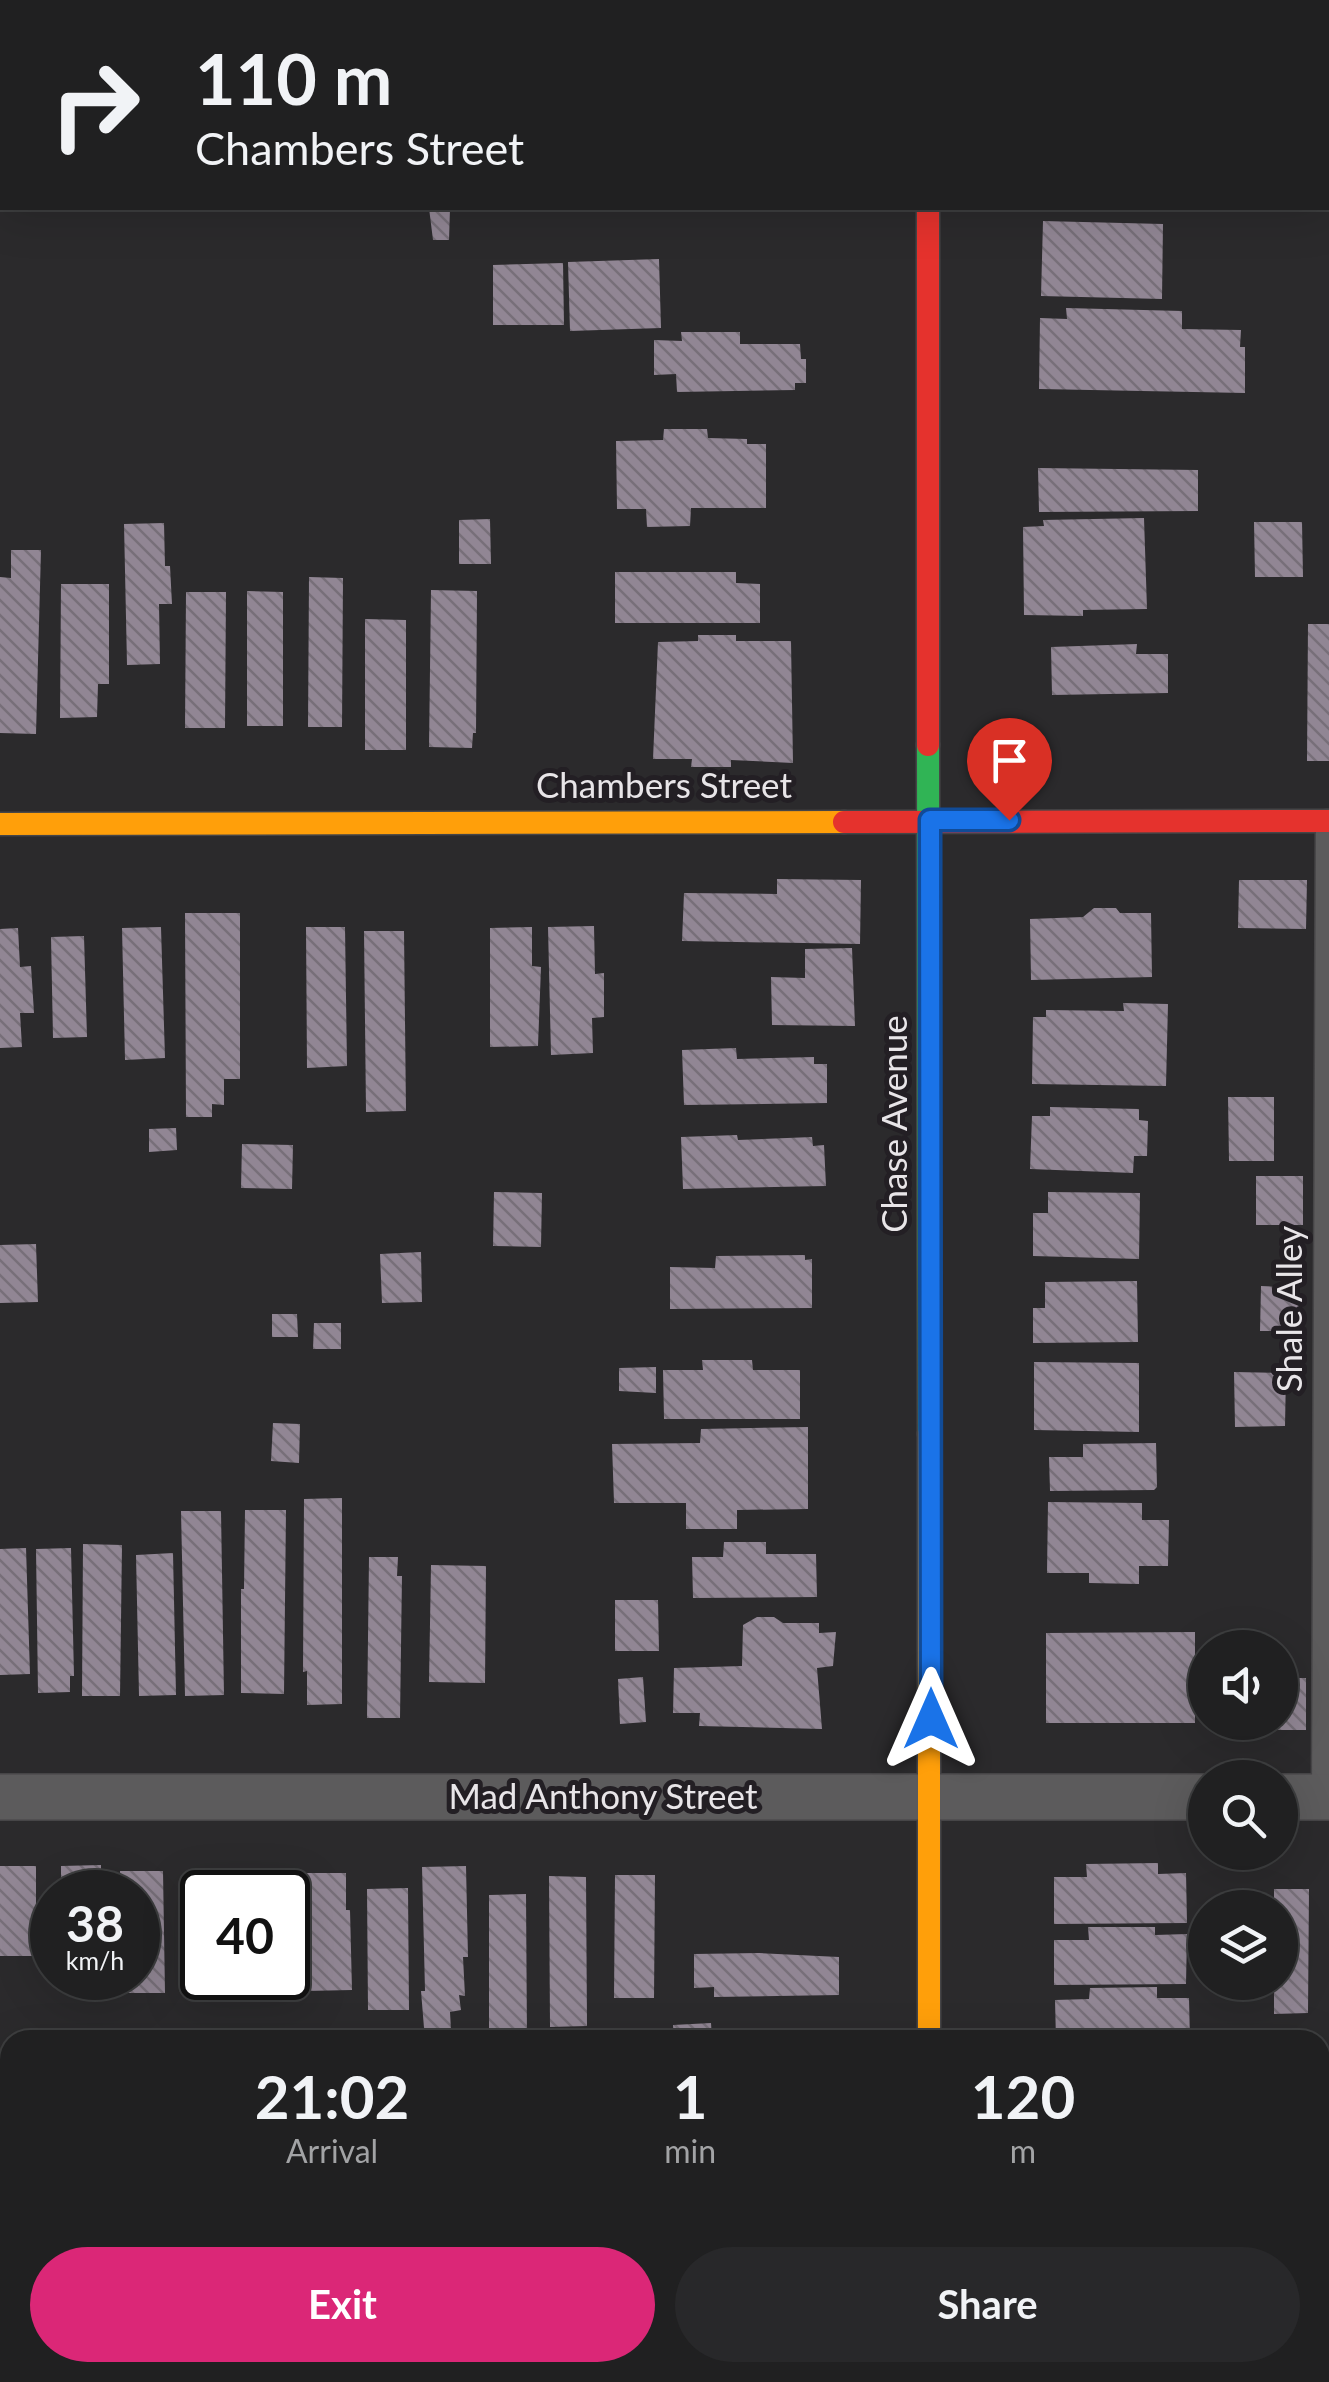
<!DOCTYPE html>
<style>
body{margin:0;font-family:Lato,sans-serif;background:#28282a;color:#f1f3f6;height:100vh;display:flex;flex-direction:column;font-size:38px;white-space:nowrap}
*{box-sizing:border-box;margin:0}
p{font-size:32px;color:#a2a3a5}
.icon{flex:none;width:55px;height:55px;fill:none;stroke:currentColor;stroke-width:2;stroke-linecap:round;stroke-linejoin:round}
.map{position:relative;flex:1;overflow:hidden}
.panel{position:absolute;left:0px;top:2030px;width:1330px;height:352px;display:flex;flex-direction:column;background:#202021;border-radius:30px 30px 0 0;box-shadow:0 10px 40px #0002,0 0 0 2px #3d3e3f}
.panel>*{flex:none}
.guide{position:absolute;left:0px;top:0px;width:1330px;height:210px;box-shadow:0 10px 40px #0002,0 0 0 2px #3d3e3f;background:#202021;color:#f1f3f6;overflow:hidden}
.buttons{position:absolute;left:1188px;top:1630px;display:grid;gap:20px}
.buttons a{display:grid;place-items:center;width:110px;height:110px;border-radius:50%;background:#202021;box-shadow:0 10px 40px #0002,0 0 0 2px #3d3e3f;font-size:50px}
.speed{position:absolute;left:30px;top:1870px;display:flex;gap:20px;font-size:50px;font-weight:700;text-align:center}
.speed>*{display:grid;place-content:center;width:130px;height:130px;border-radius:50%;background:#202021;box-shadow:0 10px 40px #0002,0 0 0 2px #3d3e3f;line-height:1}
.speed small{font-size:25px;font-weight:400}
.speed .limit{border:5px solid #111;border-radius:15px;background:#fff;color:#111}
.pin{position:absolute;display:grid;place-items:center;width:85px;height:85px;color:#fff;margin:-102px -42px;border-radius:50% 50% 50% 0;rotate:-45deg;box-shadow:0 0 10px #0007}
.pin .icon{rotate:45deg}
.me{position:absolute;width:110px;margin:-55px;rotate:0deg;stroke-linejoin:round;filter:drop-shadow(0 0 8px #0008)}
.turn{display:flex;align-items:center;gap:35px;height:210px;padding:0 30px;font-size:45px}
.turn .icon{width:130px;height:130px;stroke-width:2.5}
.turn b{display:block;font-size:70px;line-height:85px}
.eta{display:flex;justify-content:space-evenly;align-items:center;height:170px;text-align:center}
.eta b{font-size:60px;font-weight:700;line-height:70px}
.action{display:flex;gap:20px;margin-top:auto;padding:20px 30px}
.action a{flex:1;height:115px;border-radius:60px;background:#db2777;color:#fff;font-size:40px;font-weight:700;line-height:115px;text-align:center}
.action a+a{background:#28282a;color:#f1f3f6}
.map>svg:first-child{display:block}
.building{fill:url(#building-back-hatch)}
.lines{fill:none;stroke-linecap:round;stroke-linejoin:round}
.lane-casing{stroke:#464547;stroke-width:25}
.street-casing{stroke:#464547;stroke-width:48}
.fast-casing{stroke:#464547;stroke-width:25}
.slow-casing{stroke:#464547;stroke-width:25}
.jam-casing{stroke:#464547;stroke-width:25}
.lane{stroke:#5c5b5c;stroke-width:22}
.street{stroke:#5c5b5c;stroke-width:45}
.fast{stroke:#30b455;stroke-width:22}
.slow{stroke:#ff9f0a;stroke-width:22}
.jam{stroke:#e5322d;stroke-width:22}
.route-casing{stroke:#114b97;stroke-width:25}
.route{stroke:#1a73e8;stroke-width:18}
.labels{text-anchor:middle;stroke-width:10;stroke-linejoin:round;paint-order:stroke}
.street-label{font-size:35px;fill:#e8e5e8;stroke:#231f24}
</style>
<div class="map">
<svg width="1329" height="2382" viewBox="0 0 1329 2382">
<defs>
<pattern id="building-back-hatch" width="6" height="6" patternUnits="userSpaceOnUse" patternTransform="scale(2.5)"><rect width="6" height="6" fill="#918694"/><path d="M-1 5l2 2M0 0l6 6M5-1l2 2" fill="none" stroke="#776f79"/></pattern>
</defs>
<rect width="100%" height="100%" fill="#2b2a2c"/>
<g class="building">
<path d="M429,208H450L449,240H433Z"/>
<path d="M1043,221L1163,224L1162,299L1041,296Z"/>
<path d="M659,259L661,328L570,331L568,262Z"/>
<path d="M563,263L564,325H493V265Z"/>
<path d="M1066,308L1182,311V329L1241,330L1240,347H1245V393L1039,389L1040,318L1067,319Z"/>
<path d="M681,332H740V344H800L801,359H806V383H795V390L677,392L676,374L654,375V340L682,341Z"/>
<path d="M664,429H707L708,438L747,439V444H766V508H691L690,526L647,527L646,509H617L616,441L663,440Z"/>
<path d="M1038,468L1198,470V511L1039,512Z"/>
<path d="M1144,518L1147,609L1083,610V616L1024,615L1023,527L1044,526L1043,520Z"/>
<path d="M490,519L491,564H459V520Z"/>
<path d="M1254,522H1302L1303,577H1255Z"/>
<path d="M164,523L165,566H170L172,604H159L160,664L127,665L124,524Z"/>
<path d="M11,550H41L36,734L0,733V577L11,578Z"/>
<path d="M615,572H736V583L760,584V623H615Z"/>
<path d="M309,577L343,578L342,727H308Z"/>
<path d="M61,584H109V684H98L97,717L60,718Z"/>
<path d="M431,590L477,591L476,733H473L472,748L429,747Z"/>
<path d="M247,591L283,592V726H247Z"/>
<path d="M186,592H226L225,728H185Z"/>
<path d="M365,619L406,620V750H365Z"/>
<path d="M1308,624H1329V761H1307Z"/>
<path d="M698,635H736V641H791L793,763L731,760V767H691L692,759H653L658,642L698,641Z"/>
<path d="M1137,644L1136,654H1168V693L1052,695L1051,647Z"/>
<path d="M777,879L861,880L860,944L682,941L684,893L777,894Z"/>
<path d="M1239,880H1307L1306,929L1238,928Z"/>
<path d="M1094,908H1116L1120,913H1151L1152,977L1031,980L1030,919L1083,917Z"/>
<path d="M185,913H240V1079H224V1105L212,1104V1117H186Z"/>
<path d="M594,926L595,974L604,973V1017L592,1018L593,1053L551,1055L548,927Z"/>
<path d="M161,927L165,1058L125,1060L122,928Z"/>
<path d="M306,927H345L347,1066L307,1068Z"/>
<path d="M532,927V966L541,967L538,1046L490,1047V928Z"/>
<path d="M18,928L20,967L31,966L34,1013H20L22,1047L0,1048V929Z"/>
<path d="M364,931H404L406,1111L366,1112Z"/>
<path d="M84,936L87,1037L53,1038L51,937Z"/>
<path d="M852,948L855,1026L772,1025L771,977L805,978V949Z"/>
<path d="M1123,1003L1168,1004L1166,1086L1032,1084L1033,1017H1046V1010L1124,1011Z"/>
<path d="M736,1048L737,1059L814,1057V1064H827V1103L684,1105L682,1050Z"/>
<path d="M1228,1097H1274V1161H1229Z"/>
<path d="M1050,1107L1139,1109V1120L1148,1121L1147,1156H1134L1133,1173L1030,1169L1032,1116H1050Z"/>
<path d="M176,1128L177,1150L149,1152V1129Z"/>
<path d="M737,1135L738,1140L812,1137L813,1146L824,1145L826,1186L683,1189L681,1137Z"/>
<path d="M242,1144L293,1145L292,1189L241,1188Z"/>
<rect x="1256" y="1176" width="47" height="49"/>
<path d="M494,1192L542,1193L541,1247L493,1246Z"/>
<path d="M1048,1192L1140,1193L1139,1259L1033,1256V1213H1048Z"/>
<path d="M36,1244L38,1302L0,1303V1245Z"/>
<path d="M421,1252L422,1302L382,1303L380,1254Z"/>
<path d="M805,1255V1260L812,1259V1308L670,1309V1267L715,1268L716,1256Z"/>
<path d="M1137,1281L1138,1342L1033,1343V1308H1045V1282Z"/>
<path d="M1261,1286L1299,1288L1298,1331H1260Z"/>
<path d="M272,1314H297L298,1337H272Z"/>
<path d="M314,1323H341V1349H313Z"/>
<path d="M702,1360H752L753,1370H800V1419H664L663,1370H703Z"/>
<path d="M1034,1362L1139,1363V1432L1034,1430Z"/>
<path d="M656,1367V1393L619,1391V1368Z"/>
<path d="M1234,1372L1286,1373L1285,1426L1235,1427Z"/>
<path d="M273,1423L300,1424L299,1463L271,1461Z"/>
<path d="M808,1427V1509L737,1510V1529H686V1503H614L612,1444L700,1443L701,1429Z"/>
<path d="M1156,1443L1157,1487L1154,1490L1050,1491L1049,1457H1083V1444Z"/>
<path d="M342,1498V1704L307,1705V1671L303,1672L304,1499Z"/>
<path d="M1048,1502L1142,1503V1520H1169L1168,1566H1139V1584L1089,1583V1573H1047Z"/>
<path d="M245,1510H286L284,1694L241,1693V1589H244Z"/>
<path d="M181,1511H221L224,1695L185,1696Z"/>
<path d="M724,1542H766V1554H816L817,1597L693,1598L692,1557H723Z"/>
<path d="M83,1544L122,1545L120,1696H82Z"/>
<path d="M26,1548L30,1674L0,1675V1549Z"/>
<path d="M71,1548L74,1676H70V1692L38,1693L36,1549Z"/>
<path d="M173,1553L176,1695L139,1696L136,1555Z"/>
<path d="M369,1557H398L397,1576H402L400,1718H367Z"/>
<path d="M431,1565L486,1566L485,1683L429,1682Z"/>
<path d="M615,1600H658L659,1651H615Z"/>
<path d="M757,1617H774L783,1623H819V1633L836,1632L833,1666L817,1668L822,1729L699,1726L700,1713H673L674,1668L742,1666L743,1625Z"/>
<path d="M1195,1632V1723H1046V1633Z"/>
<path d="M643,1677L646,1722L620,1724L618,1679Z"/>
<path d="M1280,1678H1306V1730H1235V1722H1280Z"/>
<path d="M1158,1863V1874L1186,1873L1187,1923L1054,1924V1877H1087L1086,1864Z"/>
<path d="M101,1865V1892H61V1866Z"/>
<rect x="0" y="1866" width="36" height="90"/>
<path d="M466,1866L468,1957H463L465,1996L459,1995L461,2010L450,2012L451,2030H479V2040H425L421,1991H425L422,1867Z"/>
<path d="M120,1871H163L165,1993H121V1978H138V1892H121Z"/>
<path d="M305,1873H346V1910H350L352,1990L306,1991Z"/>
<path d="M615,1875H655L654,1998H614Z"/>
<path d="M549,1876L586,1877L587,2026L550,2027Z"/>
<path d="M223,1877V1892H202V1978H223V1993L181,1994V1878Z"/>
<path d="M281,1880V1892H243L242,1881Z"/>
<path d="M408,1888L409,2010H368L367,1889Z"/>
<path d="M1274,1889H1309L1308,2013L1274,2014V1982H1280V1908H1274Z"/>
<path d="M526,1894L527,2040H489V1895Z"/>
<path d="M1088,1927H1155V1935L1187,1934L1186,1984L1054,1985V1940H1089Z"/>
<path d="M759,1953L839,1957V1995L714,1997V1987L694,1988V1954Z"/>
<path d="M244,1978H283V2000L245,2002Z"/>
<path d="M1157,1987V1998H1189L1190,2040H1056L1055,2000L1089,1999L1090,1988Z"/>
<path d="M711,2023L712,2040H674L673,2025Z"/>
<path d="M0,2356L10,2358V2372H34L32,2382H0Z"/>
<path d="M50,2372H97L96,2382H48Z"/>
<path d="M109,2372L146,2375L145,2382H108Z"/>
<path d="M233,2373L272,2377V2382H232Z"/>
</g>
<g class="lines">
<defs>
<g id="lane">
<path d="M1323,1797L1327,821"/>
<path d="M577,2382L578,2372"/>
</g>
<g id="street">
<path d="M0,1797H1205"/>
<path d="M1280,1797H1329"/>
<path d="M0,2258L10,2260"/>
<path d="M839,2372L908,2382"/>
</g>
<path id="fast" d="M928,745L929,1434"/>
<g id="slow">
<path d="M927,0V2"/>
<path d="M0,824L844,822"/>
<path d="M929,1434V2040"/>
<path d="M926,2372V2382"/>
</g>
<g id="jam">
<path d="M928,208V745"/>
<path d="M844,822L1329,821"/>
</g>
</defs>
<use href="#lane" class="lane-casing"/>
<use href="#street" class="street-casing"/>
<use href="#fast" class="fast-casing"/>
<use href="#slow" class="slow-casing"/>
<use href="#jam" class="jam-casing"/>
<use href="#lane" class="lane"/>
<use href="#street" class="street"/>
<use href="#fast" class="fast"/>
<use href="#slow" class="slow"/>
<use href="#jam" class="jam"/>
</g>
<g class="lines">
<defs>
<path id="route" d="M931,1719L930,820H1009"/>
</defs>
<use href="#route" class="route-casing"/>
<use href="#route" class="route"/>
</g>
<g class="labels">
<g class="street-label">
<text x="664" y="798">Chambers Street</text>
<text transform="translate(895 1124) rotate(-90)" y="12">Chase Avenue</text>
<text transform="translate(1290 1309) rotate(-90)" y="12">Shale Alley</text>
<text x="603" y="1809">Mad Anthony Street</text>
</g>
</g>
</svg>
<div class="buttons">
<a><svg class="icon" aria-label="sound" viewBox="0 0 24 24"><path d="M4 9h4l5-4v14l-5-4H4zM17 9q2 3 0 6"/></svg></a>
<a><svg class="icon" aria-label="search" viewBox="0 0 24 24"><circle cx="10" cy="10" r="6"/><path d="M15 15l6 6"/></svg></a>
<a><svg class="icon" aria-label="layers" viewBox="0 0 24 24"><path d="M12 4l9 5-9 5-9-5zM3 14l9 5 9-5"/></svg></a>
</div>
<div class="speed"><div>38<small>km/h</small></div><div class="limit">40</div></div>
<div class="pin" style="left:1009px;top:820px;background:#d93025"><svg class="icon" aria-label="arrive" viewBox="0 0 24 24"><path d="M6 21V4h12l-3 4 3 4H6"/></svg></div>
<svg class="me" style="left:931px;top:1719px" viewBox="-20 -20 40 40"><path d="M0-17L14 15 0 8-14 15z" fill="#1a73e8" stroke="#fff" stroke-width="4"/></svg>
<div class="guide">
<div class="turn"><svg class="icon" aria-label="right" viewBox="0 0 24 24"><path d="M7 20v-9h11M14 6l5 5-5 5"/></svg><div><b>110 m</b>Chambers Street</div></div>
</div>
<section class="panel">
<div class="eta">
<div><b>21:02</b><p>Arrival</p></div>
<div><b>1</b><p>min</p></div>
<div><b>120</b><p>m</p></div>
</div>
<div class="action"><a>Exit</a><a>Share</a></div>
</section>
</div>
